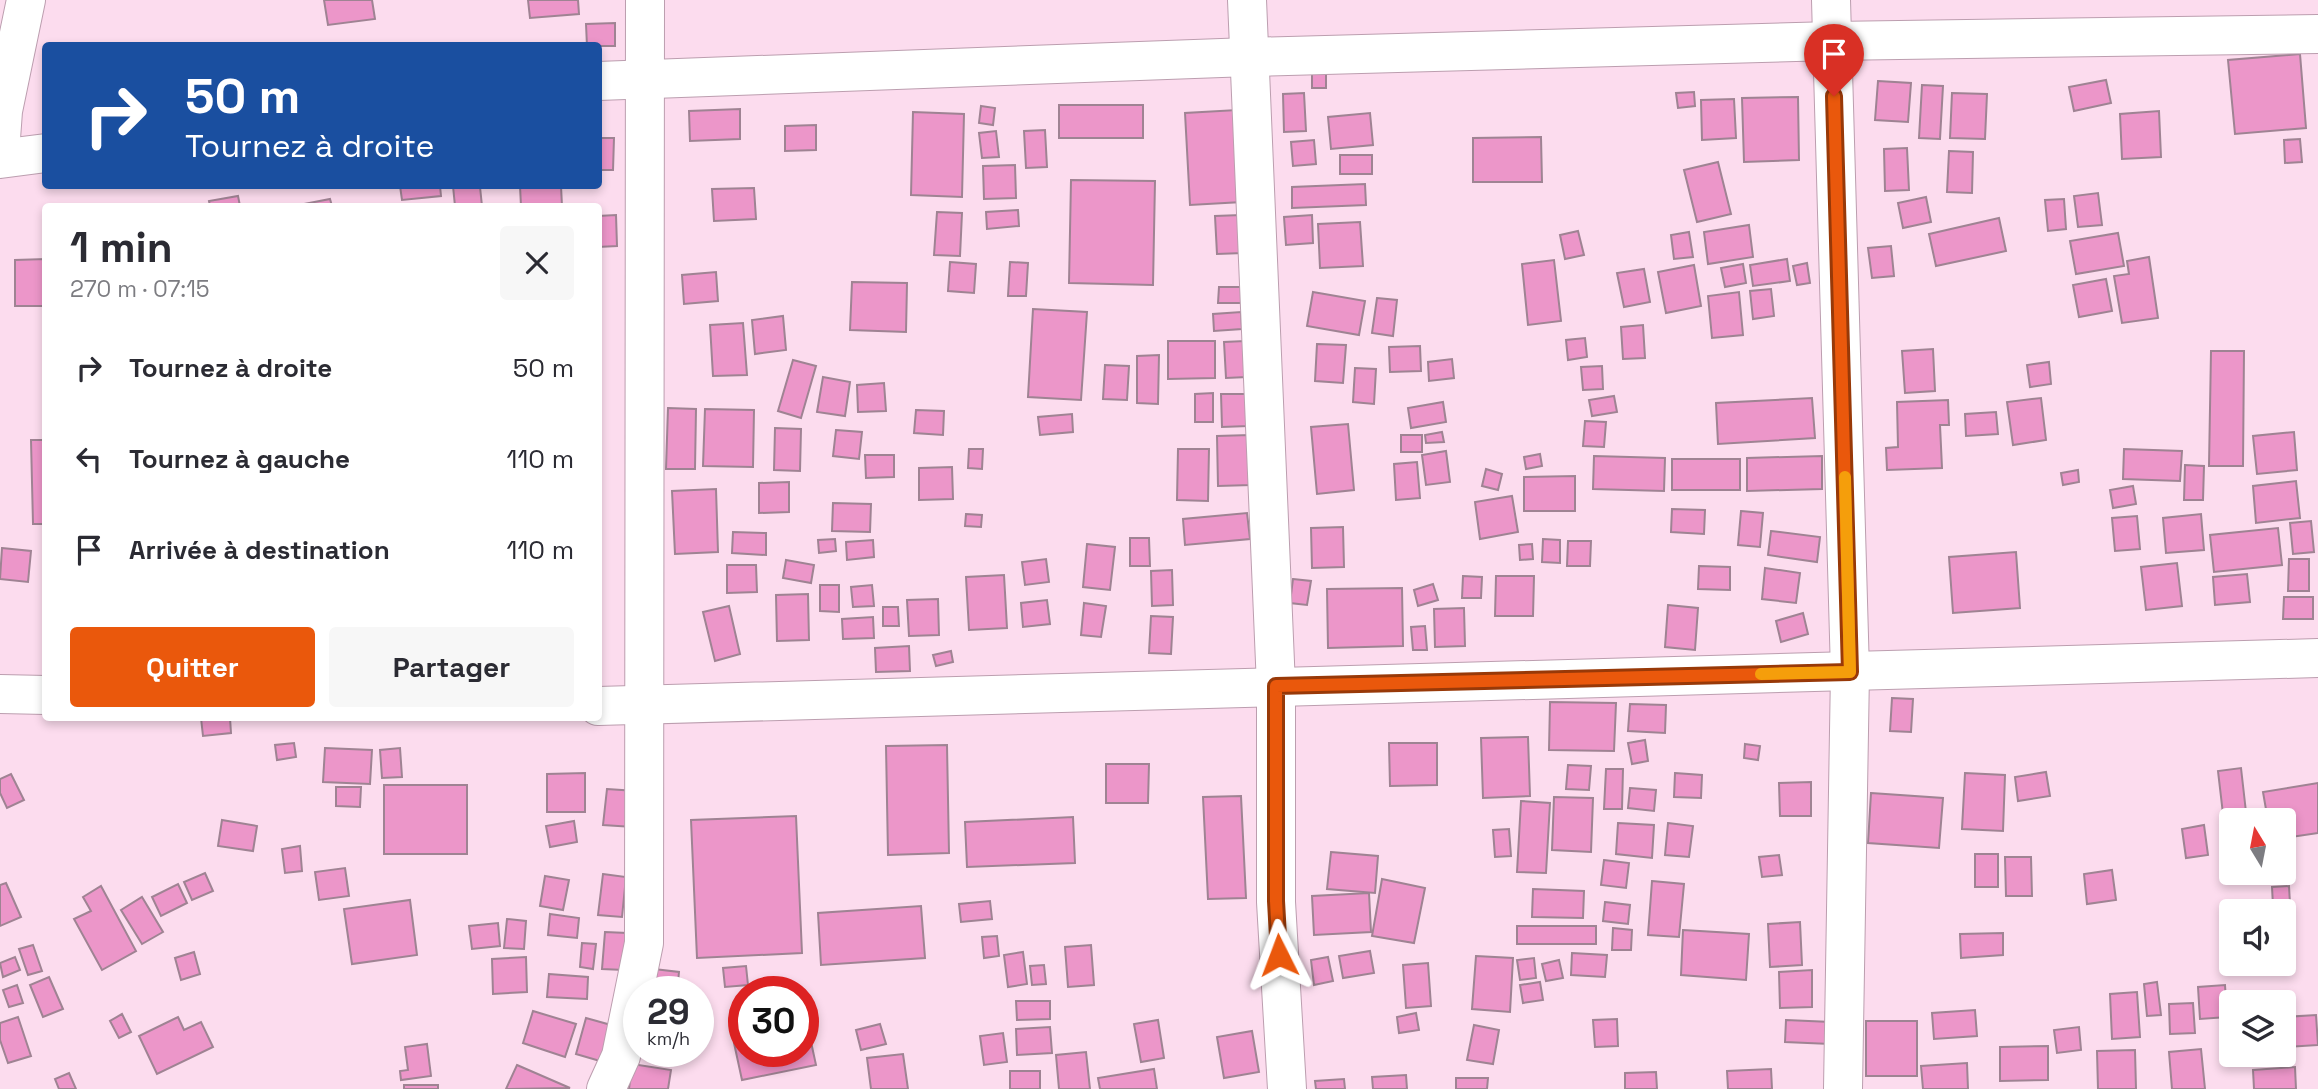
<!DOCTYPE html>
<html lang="fr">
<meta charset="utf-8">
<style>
body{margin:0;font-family:"Space Grotesk",sans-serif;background:#f7f7f7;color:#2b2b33;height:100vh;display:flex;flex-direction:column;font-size:26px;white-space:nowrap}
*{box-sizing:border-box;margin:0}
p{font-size:23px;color:#7c7c81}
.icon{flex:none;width:38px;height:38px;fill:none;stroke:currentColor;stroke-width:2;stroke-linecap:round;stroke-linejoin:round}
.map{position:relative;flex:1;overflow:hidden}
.side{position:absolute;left:42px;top:203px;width:560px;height:518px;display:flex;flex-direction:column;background:#fff;border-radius:7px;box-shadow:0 4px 10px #0003}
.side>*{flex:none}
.guide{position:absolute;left:42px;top:42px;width:560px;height:147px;border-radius:7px;box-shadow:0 4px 10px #0003;background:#1a4fa0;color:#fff;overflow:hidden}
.needle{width:46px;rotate:350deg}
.fabs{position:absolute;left:2219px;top:808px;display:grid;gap:14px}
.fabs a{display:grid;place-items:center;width:77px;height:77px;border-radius:7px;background:#fff;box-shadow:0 4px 10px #0003;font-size:35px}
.speed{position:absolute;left:623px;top:976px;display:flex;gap:14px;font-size:35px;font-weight:700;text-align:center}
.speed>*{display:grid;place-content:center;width:91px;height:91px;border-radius:50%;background:#fff;box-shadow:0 4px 10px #0003;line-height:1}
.speed small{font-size:18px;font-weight:400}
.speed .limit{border:10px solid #d22;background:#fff;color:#111}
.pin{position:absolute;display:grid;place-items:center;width:60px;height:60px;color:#fff;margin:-72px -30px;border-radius:50% 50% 50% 0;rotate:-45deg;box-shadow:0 0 7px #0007}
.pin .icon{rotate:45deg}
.me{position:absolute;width:77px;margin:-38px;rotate:357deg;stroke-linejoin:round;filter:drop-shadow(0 0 5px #0008)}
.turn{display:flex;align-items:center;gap:24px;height:147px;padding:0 28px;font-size:32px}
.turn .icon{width:91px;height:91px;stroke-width:2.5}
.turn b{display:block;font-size:49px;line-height:60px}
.round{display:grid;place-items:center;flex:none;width:74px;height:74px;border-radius:7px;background:#f7f7f7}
.headline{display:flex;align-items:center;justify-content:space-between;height:119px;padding:0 28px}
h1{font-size:42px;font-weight:700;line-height:52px}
.primary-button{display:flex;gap:14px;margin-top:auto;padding:14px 28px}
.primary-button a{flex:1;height:80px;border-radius:7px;background:#ea580c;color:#fff;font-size:28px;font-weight:700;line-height:80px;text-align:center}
.primary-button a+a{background:#f7f7f7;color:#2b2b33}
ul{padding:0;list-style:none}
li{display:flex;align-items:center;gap:21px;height:91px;padding:0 28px}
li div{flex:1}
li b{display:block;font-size:26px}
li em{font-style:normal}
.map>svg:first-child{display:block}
.building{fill:#ec96c9;stroke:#9f8393;stroke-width:2}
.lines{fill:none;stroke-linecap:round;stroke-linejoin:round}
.street-casing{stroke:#bc9eaf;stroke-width:40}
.street{stroke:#fff;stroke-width:38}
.route-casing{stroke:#983908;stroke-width:18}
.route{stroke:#ea580c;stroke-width:12}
.slow{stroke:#f59e0b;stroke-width:12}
</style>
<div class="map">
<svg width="2318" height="1089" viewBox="0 0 2318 1089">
<rect width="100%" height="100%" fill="#fcdcee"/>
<g class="building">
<path d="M324,0H372L375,19L328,25Z"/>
<path d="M528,0H578L579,14L530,18Z"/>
<path d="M615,23V46H587L586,24Z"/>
<path d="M2300,54L2306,128L2235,134L2228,60Z"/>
<rect x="1312" y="69" width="14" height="19"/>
<path d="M2106,80L2111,103L2074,111L2069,87Z"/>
<path d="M1878,81L1911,83L1908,122L1875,120Z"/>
<path d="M1922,85L1943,86L1940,139L1919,138Z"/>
<path d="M1694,92L1695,106L1678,108L1676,93Z"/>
<path d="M1304,93L1306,131L1284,132L1283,94Z"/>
<path d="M1952,93L1987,94L1985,139L1950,138Z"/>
<path d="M1798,97L1799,160L1744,162L1742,98Z"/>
<path d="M1734,99L1736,138L1702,140L1701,100Z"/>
<rect x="1059" y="105" width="84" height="33"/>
<path d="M981,106L995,108L993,125L979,123Z"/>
<path d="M740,109V139L690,141L689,111Z"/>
<path d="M1237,110L1242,202L1190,205L1185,113Z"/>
<path d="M2159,111L2161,157L2122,159L2120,114Z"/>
<path d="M913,112L964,114L962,197L911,195Z"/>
<path d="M1370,113L1373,145L1331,149L1328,117Z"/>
<path d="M816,125V150L785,151V126Z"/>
<path d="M1045,130L1047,167L1026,168L1024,131Z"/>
<path d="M996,131L999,157L982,158L979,133Z"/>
<path d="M1541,137L1542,182H1473V138Z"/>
<path d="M598,138H614L613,170H598Z"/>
<path d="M2300,139L2302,162L2285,163L2284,140Z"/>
<path d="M1314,140L1316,164L1293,166L1291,142Z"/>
<path d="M1907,148L1909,190L1885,191L1884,149Z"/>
<path d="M1949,151L1973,152L1972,193L1947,192Z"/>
<rect x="1340" y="155" width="32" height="19"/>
<path d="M1718,162L1731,214L1697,222L1684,170Z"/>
<path d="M1015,165L1016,198L984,199L983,166Z"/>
<path d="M1071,180L1155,181L1153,285L1069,283Z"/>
<path d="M1365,184L1366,205L1292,208V187Z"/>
<path d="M400,186H440L441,196L402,200Z"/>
<path d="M453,186H498L480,187L482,206H455Z"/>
<path d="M520,186H561L562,206H521Z"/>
<path d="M754,188L756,219L714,221L712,189Z"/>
<path d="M2098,193L2102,225L2078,227L2074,196Z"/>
<path d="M238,196L240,206H210L209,201Z"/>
<path d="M1926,197L1931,222L1903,228L1898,203Z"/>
<path d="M330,199L332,206H294Z"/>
<path d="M2064,199L2066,229L2048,231L2045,200Z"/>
<path d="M1018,210L1019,226L987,229L986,212Z"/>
<path d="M937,212L962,213L960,256L934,255Z"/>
<path d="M616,215L617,246L598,247V216Z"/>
<path d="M1241,215L1243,253L1217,254L1215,216Z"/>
<path d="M1312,215L1313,243L1286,245L1284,217Z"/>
<path d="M1999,218L2006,251L1936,266L1929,234Z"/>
<path d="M1360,222L1363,266L1320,268L1318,224Z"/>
<path d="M1749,225L1753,257L1708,264L1704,232Z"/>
<path d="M1578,231L1584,255L1565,259L1560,235Z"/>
<path d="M1689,232L1693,257L1674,259L1671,235Z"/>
<path d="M2118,233L2124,266L2076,274L2070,241Z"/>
<path d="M1891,246L1894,276L1872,278L1868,248Z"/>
<path d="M2149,257L2158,318L2122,323L2114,276L2129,274L2127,261Z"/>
<path d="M46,259V306H15V260Z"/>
<path d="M1787,259L1790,281L1753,286L1750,265Z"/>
<path d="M1554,260L1561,321L1528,325L1522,264Z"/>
<path d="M950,262L976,264L974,293L948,291Z"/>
<path d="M1010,262L1028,263L1026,296H1008Z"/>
<path d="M1807,263L1810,283L1797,285L1793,266Z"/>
<path d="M1743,264L1746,283L1725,287L1721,268Z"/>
<path d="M1694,265L1701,306L1666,313L1658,272Z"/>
<path d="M1644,269L1650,302L1624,307L1617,273Z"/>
<path d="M716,272L718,301L684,304L682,275Z"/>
<path d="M2106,279L2112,311L2079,317L2073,285Z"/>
<path d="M852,282L907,283L906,332L850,330Z"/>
<path d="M1219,287H1241V303H1218Z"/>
<path d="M1771,289L1774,316L1753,319L1750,291Z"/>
<path d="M1313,292L1365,301L1359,335L1307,326Z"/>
<path d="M1739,292L1743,335L1712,338L1708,296Z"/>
<path d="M1377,298L1397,300L1393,336L1372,333Z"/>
<path d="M1033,309L1087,312L1081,400L1028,397Z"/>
<path d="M1241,312L1242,329L1214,331L1213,314Z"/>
<path d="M783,316L786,350L755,354L752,320Z"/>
<path d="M743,323L747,375L713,376L710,325Z"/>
<path d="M1643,325L1645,358L1623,359L1621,327Z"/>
<path d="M1585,338L1587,357L1568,360L1566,340Z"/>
<path d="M1168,341H1215V378L1168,379Z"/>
<path d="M1245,341L1247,377L1226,378L1224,342Z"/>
<path d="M1317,344L1346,345L1343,383L1315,381Z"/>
<path d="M1420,346L1421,371L1390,372L1389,347Z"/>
<path d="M1933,349L1935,391L1905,393L1902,351Z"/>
<path d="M2211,351H2244L2243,466H2209Z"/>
<path d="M1159,355L1158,404L1137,403V356Z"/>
<path d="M1452,359L1454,378L1429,381L1428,362Z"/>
<path d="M793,360L816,366L801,418L778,411Z"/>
<path d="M2049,362L2051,384L2030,387L2027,365Z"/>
<path d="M1105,365L1129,366L1127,400L1103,399Z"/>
<path d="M1602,366L1603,389L1583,390L1581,367Z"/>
<path d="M1355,368L1376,369L1374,404L1353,402Z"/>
<path d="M823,377L850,382L845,416L817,412Z"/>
<path d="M884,383L886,411L858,412L857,385Z"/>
<path d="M1213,393V422H1195V394Z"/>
<path d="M1221,394H1248V426L1222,427Z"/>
<path d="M1614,396L1617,412L1592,416L1589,400Z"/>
<path d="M1812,398L1815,438L1718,444L1716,403Z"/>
<path d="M2041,398L2046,440L2013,445L2007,402Z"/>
<path d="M1948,400L1949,425H1940L1942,468L1887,470L1886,448L1898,447L1897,402Z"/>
<path d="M1443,402L1446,422L1411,428L1408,408Z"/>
<path d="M668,408L696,409L695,469H666Z"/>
<path d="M705,409L754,410L753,467L703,466Z"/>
<path d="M916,410L944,411L943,435L914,433Z"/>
<path d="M1996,412L1998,434L1966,436L1965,414Z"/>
<path d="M1072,414L1073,432L1040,435L1038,417Z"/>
<path d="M1585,421L1606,422L1604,447L1583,446Z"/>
<path d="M1348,424L1354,490L1317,494L1311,427Z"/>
<path d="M775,428L801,429L800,471L774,470Z"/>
<path d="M836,430L862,432L859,459L833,456Z"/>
<path d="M1442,432L1444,442L1426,443L1425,435Z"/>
<path d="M2294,432L2297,470L2257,474L2253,436Z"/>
<path d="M1250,435L1251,485L1218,486L1217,436Z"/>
<rect x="1401" y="435" width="21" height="17"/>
<path d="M31,440H46V524H33Z"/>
<path d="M969,449H983L982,469L968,468Z"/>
<path d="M1178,449H1209L1208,501L1177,500Z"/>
<path d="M2124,449L2182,451L2180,481L2123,479Z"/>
<path d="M1446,451L1450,482L1426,485L1422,455Z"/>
<path d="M1540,454L1542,466L1526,469L1524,457Z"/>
<path d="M865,455H894V477L866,478Z"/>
<path d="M1594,456L1665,458L1664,491L1593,489Z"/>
<path d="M1822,456V489L1747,491V458Z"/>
<rect x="1672" y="459" width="68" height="31"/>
<path d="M1417,462L1420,498L1396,500L1394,464Z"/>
<path d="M2185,465L2204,466L2203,500H2184Z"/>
<path d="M952,467L953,499L919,500V468Z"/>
<path d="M1486,469L1502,474L1498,490L1482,486Z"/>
<path d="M2078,470L2079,482L2063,485L2061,473Z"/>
<path d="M1575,476V511H1524V477Z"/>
<path d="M2296,481L2300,518L2256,523L2253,486Z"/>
<path d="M789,482V512L759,513V483Z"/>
<path d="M2133,486L2136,504L2113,508L2110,490Z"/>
<path d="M716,489L718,552L675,554L672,491Z"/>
<path d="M1512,496L1518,532L1480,539L1475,502Z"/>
<path d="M833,503L871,504L870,532L832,531Z"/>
<path d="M1672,509L1705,510L1704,534L1671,532Z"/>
<path d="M1741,511L1763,513L1760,547L1738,545Z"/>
<path d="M1247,513L1250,539L1185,545L1183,519Z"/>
<path d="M966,514L982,515L981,527L965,526Z"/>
<path d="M2201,514L2204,550L2166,553L2163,518Z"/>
<path d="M2137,516L2140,549L2115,551L2112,518Z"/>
<path d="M2311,521L2314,552L2293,554L2290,523Z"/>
<path d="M1343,527L1344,567L1312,568L1311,528Z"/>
<path d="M2278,528L2282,565L2214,572L2210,535Z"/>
<path d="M1771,531L1820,537L1817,562L1768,555Z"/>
<path d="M733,532L766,533V555L732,553Z"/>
<path d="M1130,538H1149L1150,566H1130Z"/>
<path d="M835,539L836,551L819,553L818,540Z"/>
<path d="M1543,539L1560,540V563L1542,562Z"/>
<path d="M873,540L874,557L847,560L846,542Z"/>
<path d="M1568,541H1591L1590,566H1567Z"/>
<path d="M1087,544L1115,547L1110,590L1083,587Z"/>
<path d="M1532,544L1533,559L1520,560L1519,545Z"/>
<path d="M2,548L31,551L28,582L0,579Z"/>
<path d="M2016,552L2020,608L1953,613L1949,557Z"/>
<path d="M1046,559L1049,582L1025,585L1022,562Z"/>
<path d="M2289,559H2309V591H2288Z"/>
<path d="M786,560L814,565L811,583L783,578Z"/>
<path d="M2177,563L2182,606L2146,610L2141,567Z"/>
<path d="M727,565H756L757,592L727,593Z"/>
<path d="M1699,566L1730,567V590L1698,589Z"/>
<path d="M1765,568L1800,573L1796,603L1762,599Z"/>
<path d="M1172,570L1173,605L1152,606L1151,571Z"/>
<path d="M2247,574L2250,602L2215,605L2213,577Z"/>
<path d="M1004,575L1007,628L969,630L966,577Z"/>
<path d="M1463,576L1482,577L1481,598H1462Z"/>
<path d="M1496,576H1534L1533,616H1495Z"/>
<path d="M1293,579L1311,581L1307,605L1290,603Z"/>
<path d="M1433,584L1438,600L1418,606L1414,590Z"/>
<path d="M820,585H839V612L820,611Z"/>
<path d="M872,585L874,606L853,607L851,587Z"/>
<path d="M1402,588L1403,646L1328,648L1327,589Z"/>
<path d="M808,594L809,640L777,641L776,595Z"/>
<path d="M2284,597H2313V619H2283Z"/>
<path d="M938,599L939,635L909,636L907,600Z"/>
<path d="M1047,600L1050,624L1023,627L1021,603Z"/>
<path d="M1084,603L1106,606L1101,637L1081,635Z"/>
<path d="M1668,605L1698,608L1695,650L1665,647Z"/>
<path d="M729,606L740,654L715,661L703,612Z"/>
<path d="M883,607H898L899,626H883Z"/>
<path d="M1464,608L1465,646L1435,647L1434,609Z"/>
<path d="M1803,613L1808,634L1781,642L1776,621Z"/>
<path d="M1151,616L1173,617L1171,654L1149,653Z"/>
<path d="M873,617L874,638L843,639L842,619Z"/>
<path d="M1425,626L1427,650H1413L1411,627Z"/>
<path d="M909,646L910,671L876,672L875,648Z"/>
<path d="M951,651L953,662L936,666L933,655Z"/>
<path d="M1892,698L1913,699L1911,732L1890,731Z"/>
<path d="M1550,702L1616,703L1614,751L1549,750Z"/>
<path d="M1630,704L1666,705L1665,733L1628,731Z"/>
<path d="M201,718H230L231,733L203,736Z"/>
<path d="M1528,737L1530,796L1483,798L1481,738Z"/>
<path d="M1645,740L1648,761L1632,764L1628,743Z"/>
<path d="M294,743L296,757L277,760L275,745Z"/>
<path d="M1389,743H1437V785L1390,786Z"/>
<path d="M1745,744L1760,746L1758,760L1744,758Z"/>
<path d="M947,745L949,853L888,855L886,746Z"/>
<path d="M325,748L372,750L370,784L323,782Z"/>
<path d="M400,748L402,777L382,778L380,750Z"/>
<path d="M1106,764H1149L1148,803H1106Z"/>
<path d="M1568,765L1591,766L1589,790L1566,789Z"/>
<path d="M2241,768L2246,812L2223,814L2218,771Z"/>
<path d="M1606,769H1623L1622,809H1604Z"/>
<path d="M2046,772L2050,796L2018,801L2015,777Z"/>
<path d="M585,773V812H547V774Z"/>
<path d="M1675,773L1702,775L1701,798L1674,797Z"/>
<path d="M1965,773L2005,775L2003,831L1962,829Z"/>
<path d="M11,774L24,800L7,808L0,793V779Z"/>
<path d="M1811,782V816H1780L1779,783Z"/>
<path d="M2318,783V833L2284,838V821H2268L2263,792Z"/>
<rect x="384" y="785" width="83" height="69"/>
<path d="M336,787H361L360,807L336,806Z"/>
<path d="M1630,788L1656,790L1654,811L1628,808Z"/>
<path d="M607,789L636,791L633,827L603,825Z"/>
<path d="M1871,793L1943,798L1939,848L1868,843Z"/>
<path d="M1241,796L1246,898L1208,899L1203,797Z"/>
<path d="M1554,797L1593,798L1591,852L1552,850Z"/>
<path d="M1521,801L1550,803L1546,873L1517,872Z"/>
<path d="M796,816L802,953L697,958L691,820Z"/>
<path d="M1073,817L1075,863L967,867L965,822Z"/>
<path d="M222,820L257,826L253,851L218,846Z"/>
<path d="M574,821L577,842L550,847L546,826Z"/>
<path d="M1618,823L1654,825L1652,858L1616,854Z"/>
<path d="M1668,823L1693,826L1689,857L1665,855Z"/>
<path d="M2204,825L2208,855L2186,858L2182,829Z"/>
<path d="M1509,829L1511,856L1495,857L1493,830Z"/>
<path d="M300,846L302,871L285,873L282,849Z"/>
<path d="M1331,852L1378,856L1375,893L1327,889Z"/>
<rect x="1975" y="854" width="23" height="33"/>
<path d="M1779,855L1782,875L1762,877L1759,857Z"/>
<path d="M2005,857H2031L2032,896H2006Z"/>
<path d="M1604,860L1629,863L1626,888L1601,885Z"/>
<path d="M345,868L349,896L319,900L315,872Z"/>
<path d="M2112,870L2116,900L2087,904L2084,874Z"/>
<path d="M205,873L213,891L192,900L184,882Z"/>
<path d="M603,874L626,877L622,917L598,915Z"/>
<path d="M545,876L569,880L563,910L540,906Z"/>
<path d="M1382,879L1425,888L1414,943L1372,936Z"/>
<path d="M1652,881L1684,884L1679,937L1648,935Z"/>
<path d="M6,883L21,917L0,926V885Z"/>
<path d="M178,884L187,903L161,916L152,897Z"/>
<path d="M101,886L136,951L102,970L74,919L91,911L83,897Z"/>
<path d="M2289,886L2290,904L2273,906L2272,887Z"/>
<path d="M1533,889L1584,891L1583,918L1532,917Z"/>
<path d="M1369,893L1371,932L1314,935L1312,896Z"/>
<path d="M142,897L163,932L142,944L121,910Z"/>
<path d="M410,900L417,955L352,964L344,909Z"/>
<path d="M990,901L992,919L961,922L959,904Z"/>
<path d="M1605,902L1630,905L1628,924L1603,921Z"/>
<path d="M921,906L925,958L821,965L818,913Z"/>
<path d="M550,914L579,918L577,938L548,935Z"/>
<path d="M507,919L526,921L524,949L504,948Z"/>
<path d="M1800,922L1802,965L1770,967L1768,924Z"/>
<path d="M498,923L500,946L472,949L469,926Z"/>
<rect x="1517" y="926" width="79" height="18"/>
<path d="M1613,928L1632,930L1631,950H1612Z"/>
<path d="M1683,930L1749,934L1746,980L1681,975Z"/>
<path d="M605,932L627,933L624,970L602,969Z"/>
<path d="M2003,933V955L1961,958L1960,934Z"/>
<path d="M997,936L999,956L984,958L982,937Z"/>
<path d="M582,943L596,944L593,969L580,967Z"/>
<path d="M33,945L42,971L28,975L19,949Z"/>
<path d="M1091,945L1094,985L1068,987L1065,947Z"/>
<path d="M1370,951L1374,973L1343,978L1339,956Z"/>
<path d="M194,952L200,974L181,980L175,958Z"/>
<path d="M1023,952L1027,984L1008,987L1004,955Z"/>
<path d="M1572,953L1607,955L1605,977L1571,975Z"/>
<path d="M1476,956L1513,958L1510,1012L1472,1009Z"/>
<path d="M15,957L20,970L3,977L0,963Z"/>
<path d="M526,957L527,992L493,994L492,959Z"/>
<path d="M1328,957L1333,981L1314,985L1311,960Z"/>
<path d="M1534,958L1536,978L1520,980L1517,960Z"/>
<path d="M1559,960L1563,978L1546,981L1542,964Z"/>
<path d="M1428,963L1431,1006L1406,1008L1403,965Z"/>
<path d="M1044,965L1046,984L1032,985L1030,966Z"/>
<path d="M746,966L748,985L725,987L723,968Z"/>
<path d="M654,969L679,972L677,992H652Z"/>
<path d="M1812,970V1007L1780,1008L1779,972Z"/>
<path d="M549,974L588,977L587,999L547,997Z"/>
<path d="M49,977L63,1009L43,1017L30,985Z"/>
<path d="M1540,982L1543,1000L1523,1003L1520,985Z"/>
<path d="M2157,982L2161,1015L2147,1016L2144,984Z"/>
<path d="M17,985L23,1003L9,1007L3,990Z"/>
<path d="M2225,985L2227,1017L2200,1019L2198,987Z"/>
<path d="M2137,992L2140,1037L2112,1039L2110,994Z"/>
<path d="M1016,1001H1050V1019L1017,1020Z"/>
<path d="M2193,1003L2195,1033L2170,1034L2169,1004Z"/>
<path d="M1975,1010L1977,1036L1934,1039L1932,1013Z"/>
<path d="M533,1011L576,1024L565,1057L523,1043Z"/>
<path d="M1416,1013L1419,1030L1399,1033L1397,1017Z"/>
<path d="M122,1014L131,1032L119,1038L110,1021Z"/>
<path d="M2316,1015L2318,1045L2284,1047V1017Z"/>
<path d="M18,1017L31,1056L8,1063L0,1040V1023Z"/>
<path d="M178,1017L184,1030L201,1022L213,1047L157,1074L139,1036Z"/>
<path d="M586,1018L611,1025L600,1061L576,1054Z"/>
<path d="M1617,1019L1618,1046L1595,1047L1593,1020Z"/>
<path d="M1158,1020L1164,1058L1141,1062L1134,1024Z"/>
<path d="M1786,1020L1831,1022L1830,1044L1785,1042Z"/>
<rect x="1866" y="1021" width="51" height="55"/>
<path d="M880,1024L886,1044L861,1050L856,1030Z"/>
<path d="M1474,1025L1499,1030L1493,1064L1467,1060Z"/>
<path d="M1050,1027L1052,1053L1017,1055L1016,1029Z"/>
<path d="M2079,1027L2081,1050L2057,1053L2054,1030Z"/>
<path d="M808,1028L816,1065L742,1080L734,1043L744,1041V1052H803V1029Z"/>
<path d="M1252,1031L1259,1072L1224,1078L1217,1037Z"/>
<path d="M1003,1033L1007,1062L984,1065L980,1036Z"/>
<path d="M427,1044L431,1076L401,1080L400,1071L408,1070L405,1047Z"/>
<path d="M2048,1046V1080L2000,1081V1047Z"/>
<path d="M2201,1049L2205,1089H2172L2169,1052Z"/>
<path d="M2135,1050L2136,1089H2098L2097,1051Z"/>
<path d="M1086,1052L1090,1089H1059L1056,1055Z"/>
<path d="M903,1054L908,1089H871L867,1058Z"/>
<path d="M1967,1063L1968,1089H1923L1921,1066Z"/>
<path d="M632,1064L671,1070L668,1089H629Z"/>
<path d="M517,1065L570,1088L506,1089Z"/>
<path d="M2295,1067L2296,1089H2254L2253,1070Z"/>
<path d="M1154,1069L1157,1089H1100L1098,1078Z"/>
<path d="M1771,1069L1772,1089H1728L1727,1071Z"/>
<rect x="1010" y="1071" width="30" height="18"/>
<path d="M1656,1072L1657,1089H1625V1073Z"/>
<path d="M69,1073L76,1089H59L55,1079Z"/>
<path d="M1406,1075L1407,1089H1373L1372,1077Z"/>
<path d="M1456,1078H1488L1487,1089H1456Z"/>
<path d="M1344,1079L1345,1089H1316L1315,1081Z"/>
<rect x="404" y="1085" width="34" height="4"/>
</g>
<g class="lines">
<defs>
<g id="street">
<path d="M1247,0L1276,686V902L1287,1089"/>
<path d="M1831,0L1850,672L1843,1089"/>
<path d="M598,81L1249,57L1832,41L2318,34"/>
<path d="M0,152L3,111L26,0"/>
<path d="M0,159L46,153"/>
<path d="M0,694L46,695"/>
<path d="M598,706L2318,658"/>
<path d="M606,1089L621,1056L644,943L645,0"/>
</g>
</defs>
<use href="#street" class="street-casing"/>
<use href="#street" class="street"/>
</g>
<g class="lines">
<defs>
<path id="route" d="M1279,955L1276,901V686L1850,672L1834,96"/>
</defs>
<use href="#route" class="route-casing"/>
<use href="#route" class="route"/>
<path class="slow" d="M1761,674L1850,672L1845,477"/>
</g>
</svg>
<div class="fabs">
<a><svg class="needle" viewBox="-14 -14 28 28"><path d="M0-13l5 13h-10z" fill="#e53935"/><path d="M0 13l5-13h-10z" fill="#7c7c81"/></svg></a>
<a><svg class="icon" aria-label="sound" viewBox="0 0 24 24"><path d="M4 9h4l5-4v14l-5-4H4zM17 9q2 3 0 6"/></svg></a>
<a><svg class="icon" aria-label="layers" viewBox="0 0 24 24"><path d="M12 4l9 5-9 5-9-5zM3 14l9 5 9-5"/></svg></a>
</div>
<div class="speed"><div>29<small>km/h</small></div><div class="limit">30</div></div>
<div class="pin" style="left:1834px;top:96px;background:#d93025"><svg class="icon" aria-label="arrive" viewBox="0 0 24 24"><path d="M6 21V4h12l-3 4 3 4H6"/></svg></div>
<svg class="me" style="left:1279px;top:955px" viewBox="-20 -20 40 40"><path d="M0-17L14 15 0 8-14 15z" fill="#ea580c" stroke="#fff" stroke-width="4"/></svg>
<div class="guide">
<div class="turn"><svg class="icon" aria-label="right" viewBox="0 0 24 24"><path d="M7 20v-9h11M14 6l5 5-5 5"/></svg><div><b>50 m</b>Tournez à droite</div></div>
</div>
<section class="side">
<div class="headline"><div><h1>1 min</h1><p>270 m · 07:15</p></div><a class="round"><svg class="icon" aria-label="close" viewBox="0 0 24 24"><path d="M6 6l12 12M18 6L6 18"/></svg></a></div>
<ul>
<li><svg class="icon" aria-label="right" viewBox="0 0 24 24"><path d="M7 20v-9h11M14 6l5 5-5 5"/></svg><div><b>Tournez à droite</b></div><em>50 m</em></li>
<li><svg class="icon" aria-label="left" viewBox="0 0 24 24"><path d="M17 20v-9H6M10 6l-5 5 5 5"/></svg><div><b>Tournez à gauche</b></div><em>110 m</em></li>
<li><svg class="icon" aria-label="arrive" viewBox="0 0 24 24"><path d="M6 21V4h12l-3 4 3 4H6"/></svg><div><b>Arrivée à destination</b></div><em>110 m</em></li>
</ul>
<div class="primary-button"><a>Quitter</a><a>Partager</a></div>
</section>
</div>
